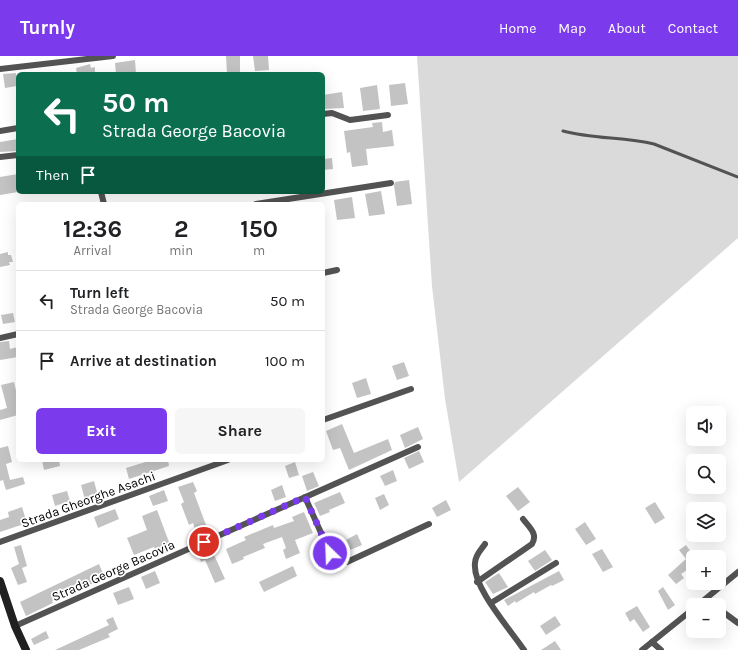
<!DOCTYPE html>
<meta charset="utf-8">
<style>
body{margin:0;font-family:Karla,sans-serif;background:#f6f6f6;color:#202124;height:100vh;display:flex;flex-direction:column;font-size:15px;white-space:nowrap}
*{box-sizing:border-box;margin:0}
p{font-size:13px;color:#757577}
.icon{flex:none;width:22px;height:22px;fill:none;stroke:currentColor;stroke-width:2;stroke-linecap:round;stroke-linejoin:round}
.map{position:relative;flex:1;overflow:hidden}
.panel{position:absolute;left:16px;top:146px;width:309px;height:260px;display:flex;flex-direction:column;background:#fff;border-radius:6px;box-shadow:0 4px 16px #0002}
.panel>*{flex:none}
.banner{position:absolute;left:16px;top:16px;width:309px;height:122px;border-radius:6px;box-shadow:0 4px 16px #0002;background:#0b6e4f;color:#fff;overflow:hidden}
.fabs{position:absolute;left:686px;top:350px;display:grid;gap:8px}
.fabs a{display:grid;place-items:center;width:40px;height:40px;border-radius:6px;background:#fff;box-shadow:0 4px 16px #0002;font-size:20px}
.pin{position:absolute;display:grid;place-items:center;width:34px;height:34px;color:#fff;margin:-17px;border:2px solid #fff;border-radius:50%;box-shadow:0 1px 4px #0007}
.me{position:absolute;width:44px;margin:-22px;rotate:336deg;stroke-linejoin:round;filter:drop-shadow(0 0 3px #0008)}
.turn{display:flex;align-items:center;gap:14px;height:84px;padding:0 20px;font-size:18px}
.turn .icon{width:52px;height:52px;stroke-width:2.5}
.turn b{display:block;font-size:28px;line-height:34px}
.then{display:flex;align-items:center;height:38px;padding:0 20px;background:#0003;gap:8px;font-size:15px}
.eta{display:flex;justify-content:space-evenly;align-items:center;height:68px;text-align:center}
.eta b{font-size:24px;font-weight:700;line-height:28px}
.primary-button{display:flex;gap:8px;margin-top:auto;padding:8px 20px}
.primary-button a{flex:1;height:46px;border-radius:6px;background:#7c3aed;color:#fff;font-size:16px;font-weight:700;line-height:46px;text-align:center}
.primary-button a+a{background:#f6f6f6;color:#202124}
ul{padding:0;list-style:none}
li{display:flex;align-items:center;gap:12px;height:60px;padding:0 20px;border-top:1px solid #e0e0e0}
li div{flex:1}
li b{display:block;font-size:15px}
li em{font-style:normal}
header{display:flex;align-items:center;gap:24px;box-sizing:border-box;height:56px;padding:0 20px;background:#7c3aed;color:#fff}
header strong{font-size:19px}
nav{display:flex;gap:22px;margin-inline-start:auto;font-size:14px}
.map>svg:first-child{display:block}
.green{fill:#dadada}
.building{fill:#c3c3c3}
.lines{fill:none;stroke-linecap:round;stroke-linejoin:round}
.lane{stroke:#535353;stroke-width:3}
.street{stroke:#535353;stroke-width:6}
.secondary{stroke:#202020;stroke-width:8}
.route{stroke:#7c3aed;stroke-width:7;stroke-dasharray:0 12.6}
.labels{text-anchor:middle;stroke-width:3.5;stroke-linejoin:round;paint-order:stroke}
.street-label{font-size:13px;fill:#000;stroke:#fff}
</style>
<header>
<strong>Turnly</strong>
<nav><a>Home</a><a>Map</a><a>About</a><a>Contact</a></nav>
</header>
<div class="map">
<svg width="738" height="594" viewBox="0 0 738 594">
<rect width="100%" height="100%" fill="#fff"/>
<path class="green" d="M417,0H738V182L459,426L445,343L432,230Z"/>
<g class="building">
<path d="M226,0H240V17H227Z"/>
<path d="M253,0H268L269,14L255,15Z"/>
<path d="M135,4L136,18H116L115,7Z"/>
<path d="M90,8L91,12L95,11V18H77L76,12Z"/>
<path d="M16,17L17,30L5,32L3,18Z"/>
<path d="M405,27L408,48L391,50L389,29Z"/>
<path d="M377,29L380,53L363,55L360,32Z"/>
<path d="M342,36L344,52L323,53V39Z"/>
<path d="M382,66L383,76L392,74L394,90L366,93L368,109L352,111L350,96L347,97L344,75L373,71L372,67Z"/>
<path d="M18,83V95L0,96V86Z"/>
<path d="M332,102L333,113L323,114V103Z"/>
<path d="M18,118V136L0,139V121Z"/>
<path d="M409,124L412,148L397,150L394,130L395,126Z"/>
<path d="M381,135L385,158L369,160L365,138Z"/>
<path d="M352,141L355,162L337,164L334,144Z"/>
<path d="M8,196V199H11L13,206H9L10,209L0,211V198Z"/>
<path d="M13,257L15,266L3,268L1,259Z"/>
<path d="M9,285L10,293L18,291V301L0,304V286Z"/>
<path d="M404,306L409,320L397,324L392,310Z"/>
<path d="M366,322L371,338L357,342L352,327Z"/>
<path d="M14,326L18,343V359L0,364V354L7,352L1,329Z"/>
<path d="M342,368L354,397L388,383L392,394L349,414L340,392L333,394L326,375Z"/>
<path d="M418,371L423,383L405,392L400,379Z"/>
<path d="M8,390L12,406L6,408L10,424L23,421L25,428L6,434L3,424L0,425V392Z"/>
<path d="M419,395L424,406L409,413L404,402Z"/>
<path d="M42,404H59L60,410L44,414Z"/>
<path d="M152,404H168L169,410L129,423L126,412Z"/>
<path d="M295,406L299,419L289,422L285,410Z"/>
<path d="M393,414L397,425L385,430L380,420Z"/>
<path d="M313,416L319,430L307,435L302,420Z"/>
<path d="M94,425L98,440L85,444L81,429Z"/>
<path d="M193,426L197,435L194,437L209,477L198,482L193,467L189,469L181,448L184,446L178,431Z"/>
<path d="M282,429L286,441L275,445L271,434Z"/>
<path d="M518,431L530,446L518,455L506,440Z"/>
<path d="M164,434L168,445L153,450L149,440Z"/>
<path d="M67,435L70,445L55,450L52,439Z"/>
<path d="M340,436L345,447L329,454L330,456L320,460L314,447Z"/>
<path d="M384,438L389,449L380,454L375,442Z"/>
<path d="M446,444L451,454L437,461L432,452Z"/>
<path d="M655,446L665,462L655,468L645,452Z"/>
<path d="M22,451L27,467L0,476V464L9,461L8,456Z"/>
<path d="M115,453L119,463L98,472L94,461Z"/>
<path d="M157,454L172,494L157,500L154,491L134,499L127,482L147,474L142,460Z"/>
<path d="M304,456L313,477L295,484L300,497L286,503L283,494L286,492L282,481L263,488L265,492L243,501L244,503L232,508L226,493L246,484L244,481L261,474L273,469L274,472L294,465L292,461Z"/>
<path d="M585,466L596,483L586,489L575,473Z"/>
<path d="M357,478L362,489L350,494L346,484Z"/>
<path d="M21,489L27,510L22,512L27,526L18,529L11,512L19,508L14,491Z"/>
<path d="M686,489L693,499V510L681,518L684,522L676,528L668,519L686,503L679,494Z"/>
<path d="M210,490L225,523L215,527L205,504L201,506L197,495Z"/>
<path d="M602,493L613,511L603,516L592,498Z"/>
<path d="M545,494L552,504L535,515L528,505Z"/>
<path d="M99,508L105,522L52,545L53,547L26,560L20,546Z"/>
<path d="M293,510L297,520L264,536L259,526Z"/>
<path d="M155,515L160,527L146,533L141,521Z"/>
<path d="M559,515L564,524L552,530L551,529L535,538L534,536L516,547L515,545L508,550L504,544Z"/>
<path d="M499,517L508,531L493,538L485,526Z"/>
<path d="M129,531L134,543L118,549L113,537Z"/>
<path d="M663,531L675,549L668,554L658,535Z"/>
<path d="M637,550L650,571L643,576L634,563L630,566L625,557Z"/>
<path d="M555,560L561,569L546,579L540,570Z"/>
<path d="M113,561L118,573L108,578L110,581L79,594H55L109,569L106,564Z"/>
<path d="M46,575L49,582L34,589L31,583Z"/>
<path d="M555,585L561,594H541Z"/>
</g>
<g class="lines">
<path class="lane" d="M563,75C593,83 624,81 654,88L738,121"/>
<g class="street">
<path d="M0,13L113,0"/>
<path d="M323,58L332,57L350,64L388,59"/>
<path d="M0,75L18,72"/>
<path d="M0,101L18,99"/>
<path d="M101,136L104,148"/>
<path d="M256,148L391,127"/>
<path d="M323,217L337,214"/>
<path d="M0,282L18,278"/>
<path d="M323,364L411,333"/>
<path d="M305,441L330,497L335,503L341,506H347L429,468"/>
<path d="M0,486L228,404"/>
<path d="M485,488C481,494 475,499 475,507C472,531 510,573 524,594"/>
<path d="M477,526L532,488C538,478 530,472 523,463"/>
<path d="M706,543L714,549"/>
<path d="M491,547L556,507"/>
<path d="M698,549L738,516"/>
<path d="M719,553L738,567"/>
<path d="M15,570L418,391"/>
<path d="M652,586L661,594"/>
<path d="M642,594L693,553"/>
</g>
<path class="secondary" d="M0,525L15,570L26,594"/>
</g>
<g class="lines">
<path class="route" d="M204,486L305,441L330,497"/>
</g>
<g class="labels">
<g class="street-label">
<text transform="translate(88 443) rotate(-20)" y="5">Strada Gheorghe Asachi</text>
<text transform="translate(113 514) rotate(-24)" y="5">Strada George Bacovia</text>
</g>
</g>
</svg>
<div class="fabs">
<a><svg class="icon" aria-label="sound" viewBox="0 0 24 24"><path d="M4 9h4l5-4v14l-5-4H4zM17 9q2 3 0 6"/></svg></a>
<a><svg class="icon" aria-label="search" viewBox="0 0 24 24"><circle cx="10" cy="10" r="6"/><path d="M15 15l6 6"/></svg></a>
<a><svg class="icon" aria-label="layers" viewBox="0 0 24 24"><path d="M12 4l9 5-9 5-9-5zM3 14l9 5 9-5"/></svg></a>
<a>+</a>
<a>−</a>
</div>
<div class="pin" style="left:204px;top:486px;background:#d93025"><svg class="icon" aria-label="arrive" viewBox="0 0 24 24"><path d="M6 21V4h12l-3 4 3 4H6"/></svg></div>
<svg class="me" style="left:330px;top:497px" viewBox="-20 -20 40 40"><circle r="17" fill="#7c3aed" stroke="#fff" stroke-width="3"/><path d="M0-11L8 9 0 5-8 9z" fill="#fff"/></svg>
<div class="banner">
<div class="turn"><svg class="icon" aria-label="left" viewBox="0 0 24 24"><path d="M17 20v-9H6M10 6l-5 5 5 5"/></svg><div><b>50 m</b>Strada George Bacovia</div></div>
<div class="then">Then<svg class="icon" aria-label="arrive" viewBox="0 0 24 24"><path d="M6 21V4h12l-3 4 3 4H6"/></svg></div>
</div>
<section class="panel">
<div class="eta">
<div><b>12:36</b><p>Arrival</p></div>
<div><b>2</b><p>min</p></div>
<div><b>150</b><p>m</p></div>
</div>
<ul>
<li><svg class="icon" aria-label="left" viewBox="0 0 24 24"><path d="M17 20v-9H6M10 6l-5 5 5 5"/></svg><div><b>Turn left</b><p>Strada George Bacovia</p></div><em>50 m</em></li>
<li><svg class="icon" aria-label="arrive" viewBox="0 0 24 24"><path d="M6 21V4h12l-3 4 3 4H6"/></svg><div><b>Arrive at destination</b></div><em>100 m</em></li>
</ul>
<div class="primary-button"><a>Exit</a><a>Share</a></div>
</section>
</div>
